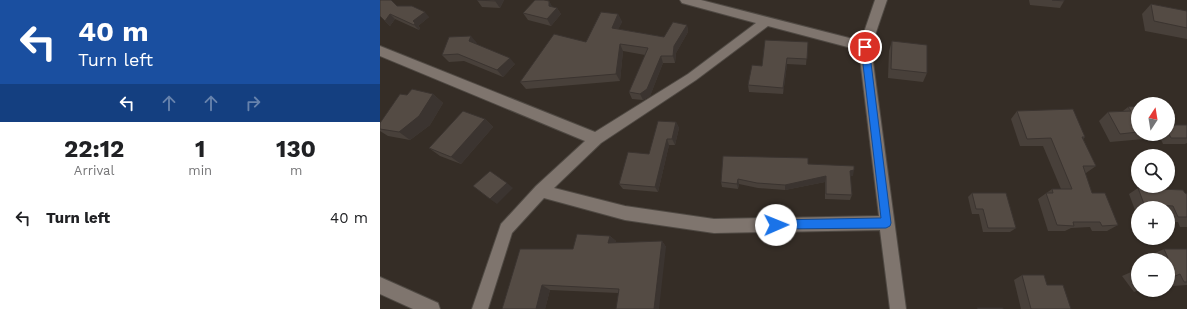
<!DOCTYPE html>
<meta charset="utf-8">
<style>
body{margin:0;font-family:"Work Sans",sans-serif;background:#f2f2f2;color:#202124;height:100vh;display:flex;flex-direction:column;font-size:15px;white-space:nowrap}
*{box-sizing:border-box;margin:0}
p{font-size:13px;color:#757577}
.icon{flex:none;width:22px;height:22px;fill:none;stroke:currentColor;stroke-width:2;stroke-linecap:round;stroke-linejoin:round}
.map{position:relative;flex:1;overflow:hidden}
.side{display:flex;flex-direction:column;background:#fff;width:380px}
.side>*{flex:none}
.hud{background:#1a4fa0;color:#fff;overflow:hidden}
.needle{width:26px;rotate:12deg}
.tools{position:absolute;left:751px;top:97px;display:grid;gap:8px}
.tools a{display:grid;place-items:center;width:44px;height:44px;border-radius:50%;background:#fff;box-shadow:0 1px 3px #0004;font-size:20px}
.pin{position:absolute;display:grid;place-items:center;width:34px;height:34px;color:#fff;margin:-17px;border:2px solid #fff;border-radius:50%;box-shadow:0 1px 4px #0007}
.me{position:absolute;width:44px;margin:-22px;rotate:89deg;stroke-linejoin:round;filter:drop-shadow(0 0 3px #0008)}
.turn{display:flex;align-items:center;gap:14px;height:84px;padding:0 12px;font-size:18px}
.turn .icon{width:52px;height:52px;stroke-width:2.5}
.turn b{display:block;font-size:28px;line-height:34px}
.lanes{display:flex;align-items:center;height:38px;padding:0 12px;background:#0003;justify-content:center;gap:20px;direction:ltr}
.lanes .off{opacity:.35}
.eta{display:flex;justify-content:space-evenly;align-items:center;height:68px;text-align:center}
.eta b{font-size:24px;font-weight:700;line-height:28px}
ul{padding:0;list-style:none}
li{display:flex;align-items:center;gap:12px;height:56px;padding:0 12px}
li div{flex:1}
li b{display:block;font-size:15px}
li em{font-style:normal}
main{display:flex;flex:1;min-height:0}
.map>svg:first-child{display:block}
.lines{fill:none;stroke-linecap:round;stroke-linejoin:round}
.street-casing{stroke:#4f4943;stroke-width:2}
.street{fill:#7f756e;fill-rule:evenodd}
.wall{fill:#48403a}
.shaded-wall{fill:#3b3430}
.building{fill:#544b44;stroke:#3b3430}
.route{fill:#1a73e8;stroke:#114b97}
</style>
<main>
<section class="side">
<div class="hud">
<div class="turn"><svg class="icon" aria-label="left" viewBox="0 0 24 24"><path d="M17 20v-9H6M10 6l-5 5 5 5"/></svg><div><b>40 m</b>Turn left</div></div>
<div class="lanes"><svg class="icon" aria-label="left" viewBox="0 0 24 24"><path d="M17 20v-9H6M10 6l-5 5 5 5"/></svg><svg class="icon off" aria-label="ahead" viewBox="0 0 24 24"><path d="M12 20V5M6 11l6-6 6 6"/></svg><svg class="icon off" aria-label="ahead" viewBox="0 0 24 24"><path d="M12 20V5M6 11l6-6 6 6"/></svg><svg class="icon off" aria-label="right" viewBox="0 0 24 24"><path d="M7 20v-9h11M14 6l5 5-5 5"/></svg></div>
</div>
<div class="eta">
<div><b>22:12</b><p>Arrival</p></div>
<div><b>1</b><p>min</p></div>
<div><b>130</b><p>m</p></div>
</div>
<ul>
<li><svg class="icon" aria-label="left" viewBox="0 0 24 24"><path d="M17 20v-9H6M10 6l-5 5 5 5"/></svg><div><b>Turn left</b></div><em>40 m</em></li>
</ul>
</section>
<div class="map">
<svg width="807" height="309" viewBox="0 0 807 309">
<rect width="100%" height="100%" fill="#352d26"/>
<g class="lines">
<defs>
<g id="street">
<path d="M300,0H321L481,41L495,0H507L491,47L526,309H510L500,230L334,233L245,220L164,198L132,233L108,309H92L121,224L156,186L205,141L0,56V46L215,132L308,74L376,23L302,3ZM388,26L479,50L499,216L334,219L245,206L174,188L221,143L316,80Z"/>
<path d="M0,277L58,303L60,309H33L0,294Z"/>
</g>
</defs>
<use href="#street" class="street-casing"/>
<use href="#street" class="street"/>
</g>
<g class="wall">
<path d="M97,0H124L120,8L102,7Z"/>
<path d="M649,0H684V1L680,8L650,5Z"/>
<path d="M169,1L172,7L177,8L181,14L171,26L148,20L143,13Z"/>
<path d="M771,4L807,11V39L765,31L762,14Z"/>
<path d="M17,6L49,17L38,26L40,28L39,30L15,19L10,26L0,16Z"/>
<path d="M238,14L242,22L238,29L284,37L307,25L308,32L296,53L295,63H283L270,96L263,100L252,99L249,92L265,55L243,51L240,81L146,89L140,82L206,42Z"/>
<path d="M512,41L547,73L543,82L508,78L509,51Z"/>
<path d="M428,42L426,65L407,64L403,94L369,92L368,85Z"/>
<path d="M97,43L96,44L135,64L123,77L84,61L69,62L62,55Z"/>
<path d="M53,94L63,103L50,125L30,140L8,136L0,131V123L27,95Z"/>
<path d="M758,106V134H788V125H807V143L805,144H783L779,135L775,138L730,142L719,121L728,112L743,111L748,107Z"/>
<path d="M637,111L705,137L703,139L716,166L706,173H705L712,193L738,225L727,231H712L710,227L691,228L685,231H668L658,199L672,189H681L663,146H640L631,119Z"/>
<path d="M105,119L113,127L81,164L60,156L49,148Z"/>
<path d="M296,122L299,128L295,145H289L278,192L243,189L239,184L269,154Z"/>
<path d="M428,164L473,176H470L472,195L470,200L445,199V182L405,190L378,188L359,184L358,189L342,187L341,182Z"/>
<path d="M758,188L807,194V227H800L798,222H788V208H758V210H755L749,194Z"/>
<path d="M592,193L636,228L630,232H603L599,214H592L588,197Z"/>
<path d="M230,236L236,241L235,243L282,241L286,247L238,293L170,290L165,309H122L193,249Z"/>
<path d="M784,249H807V285L793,286L789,279L788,260H776L773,254Z"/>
<path d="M758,269V290H760L754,292L742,276Z"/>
<path d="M642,275L667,285L691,309H641L634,280Z"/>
</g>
<g class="shaded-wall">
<path d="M115,0H124L120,8L115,1Z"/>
<path d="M169,1L173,8H177L181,14L171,26L167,19Z"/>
<path d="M45,12L49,17L38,26L40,28L39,30L34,25L33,21Z"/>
<path d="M10,14L15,19L10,26L5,21Z"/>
<path d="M238,14L242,22L235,36L232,28Z"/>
<path d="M307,25L308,32L296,53L295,63L293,56L294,46Z"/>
<path d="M91,36L97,43L95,48L89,41Z"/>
<path d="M240,44L243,51L240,81L236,74Z"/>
<path d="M281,56L283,63L270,96L263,100L260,94Z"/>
<path d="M130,58L135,64L123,77L117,70Z"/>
<path d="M407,58V64L403,94V88Z"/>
<path d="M53,94L63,103L50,125L30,140L19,132Z"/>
<path d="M105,119L113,127L81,164L71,157Z"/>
<path d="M296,122L299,128L295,145L292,139Z"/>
<path d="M287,139L289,145L278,192L275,187Z"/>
<path d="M474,170L473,176H469L470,171Z"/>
<path d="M446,176L445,182L405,190V185Z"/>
<path d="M358,179L359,184L358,189L357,184Z"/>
<path d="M127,183L133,188L117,204L110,199Z"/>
<path d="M230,236L236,241L234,248L228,243Z"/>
<path d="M282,241L286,247L279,309H274Z"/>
<path d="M162,285L170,290L165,309H156Z"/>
</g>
<g class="building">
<path d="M0,0H11L17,6H32L45,12L33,21L35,23L34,25L10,14L5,21L0,16Z"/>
<path d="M97,0H115V1Z"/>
<path d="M155,0H164L169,1V6L177,8L167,19L143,13Z"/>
<path d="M672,0H684V1Z"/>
<path d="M771,4L807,11V28L774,21Z"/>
<path d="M221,12L238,14L232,28L284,37L293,22L307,25L294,46L293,56H281L267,89L260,94L249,92L268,48L240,44L236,74L140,82L174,34L206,42Z"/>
<path d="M91,36L89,41L130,58L117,70L78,54L62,55L69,37Z"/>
<path d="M385,40L428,42L427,59L407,58L403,88L368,85L372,65L382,66Z"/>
<path d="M512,41L547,45V73L511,69Z"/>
<path d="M32,89L53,94L39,116L19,132L0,129V123L20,94L27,95Z"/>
<path d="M758,106V132L740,134L728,112L751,111L748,107Z"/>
<path d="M693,109L705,137H702L716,166H703L712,193H725L738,225L722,226L720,222H693L694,226L677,225L666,193H673L672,189H692L671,138L647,139L637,111Z"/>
<path d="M83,111L105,119L71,157L49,148Z"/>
<path d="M278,121L296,122L292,139H287L275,187L239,184L248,152L269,154Z"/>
<path d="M788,125H807V138H791L788,132Z"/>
<path d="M343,156L428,158V164L474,166V170L470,171L472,195L446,194V176L405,185L377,183L358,179L357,184L341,182Z"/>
<path d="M110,171L127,183L110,199L93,186Z"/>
<path d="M758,188L803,190L805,193L807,194V217H798L793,206L764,204Z"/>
<path d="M592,193H626L636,228H608L603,209H596Z"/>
<path d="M197,234L230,236L228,243L282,241L274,309H236L239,289L162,285L156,309H122L140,249H193Z"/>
<path d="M784,249H807V282H804L800,274L788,279V260H782L788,258Z"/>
<path d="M758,270V280L752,272Z"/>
<path d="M642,275H664L667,285H683L691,309H651Z"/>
<path d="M597,308H623V309H598Z"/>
</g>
<path class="route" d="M485,44L489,47L511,223L510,226L506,228L396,229L393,228L392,225L393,221L396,220L501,218L481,47Z"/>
</svg>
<div class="tools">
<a><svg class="needle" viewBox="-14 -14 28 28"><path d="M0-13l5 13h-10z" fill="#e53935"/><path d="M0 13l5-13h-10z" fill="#757577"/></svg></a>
<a><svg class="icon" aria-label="search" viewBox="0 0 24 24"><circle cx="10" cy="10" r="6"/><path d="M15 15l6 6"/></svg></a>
<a>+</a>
<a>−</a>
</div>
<div class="pin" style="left:485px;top:47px;background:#d93025"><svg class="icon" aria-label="arrive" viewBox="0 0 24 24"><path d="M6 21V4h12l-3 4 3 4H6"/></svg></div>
<svg class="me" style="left:396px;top:225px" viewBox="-20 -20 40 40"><circle r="19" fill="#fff"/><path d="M0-13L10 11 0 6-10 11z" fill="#1a73e8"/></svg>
</div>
</main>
